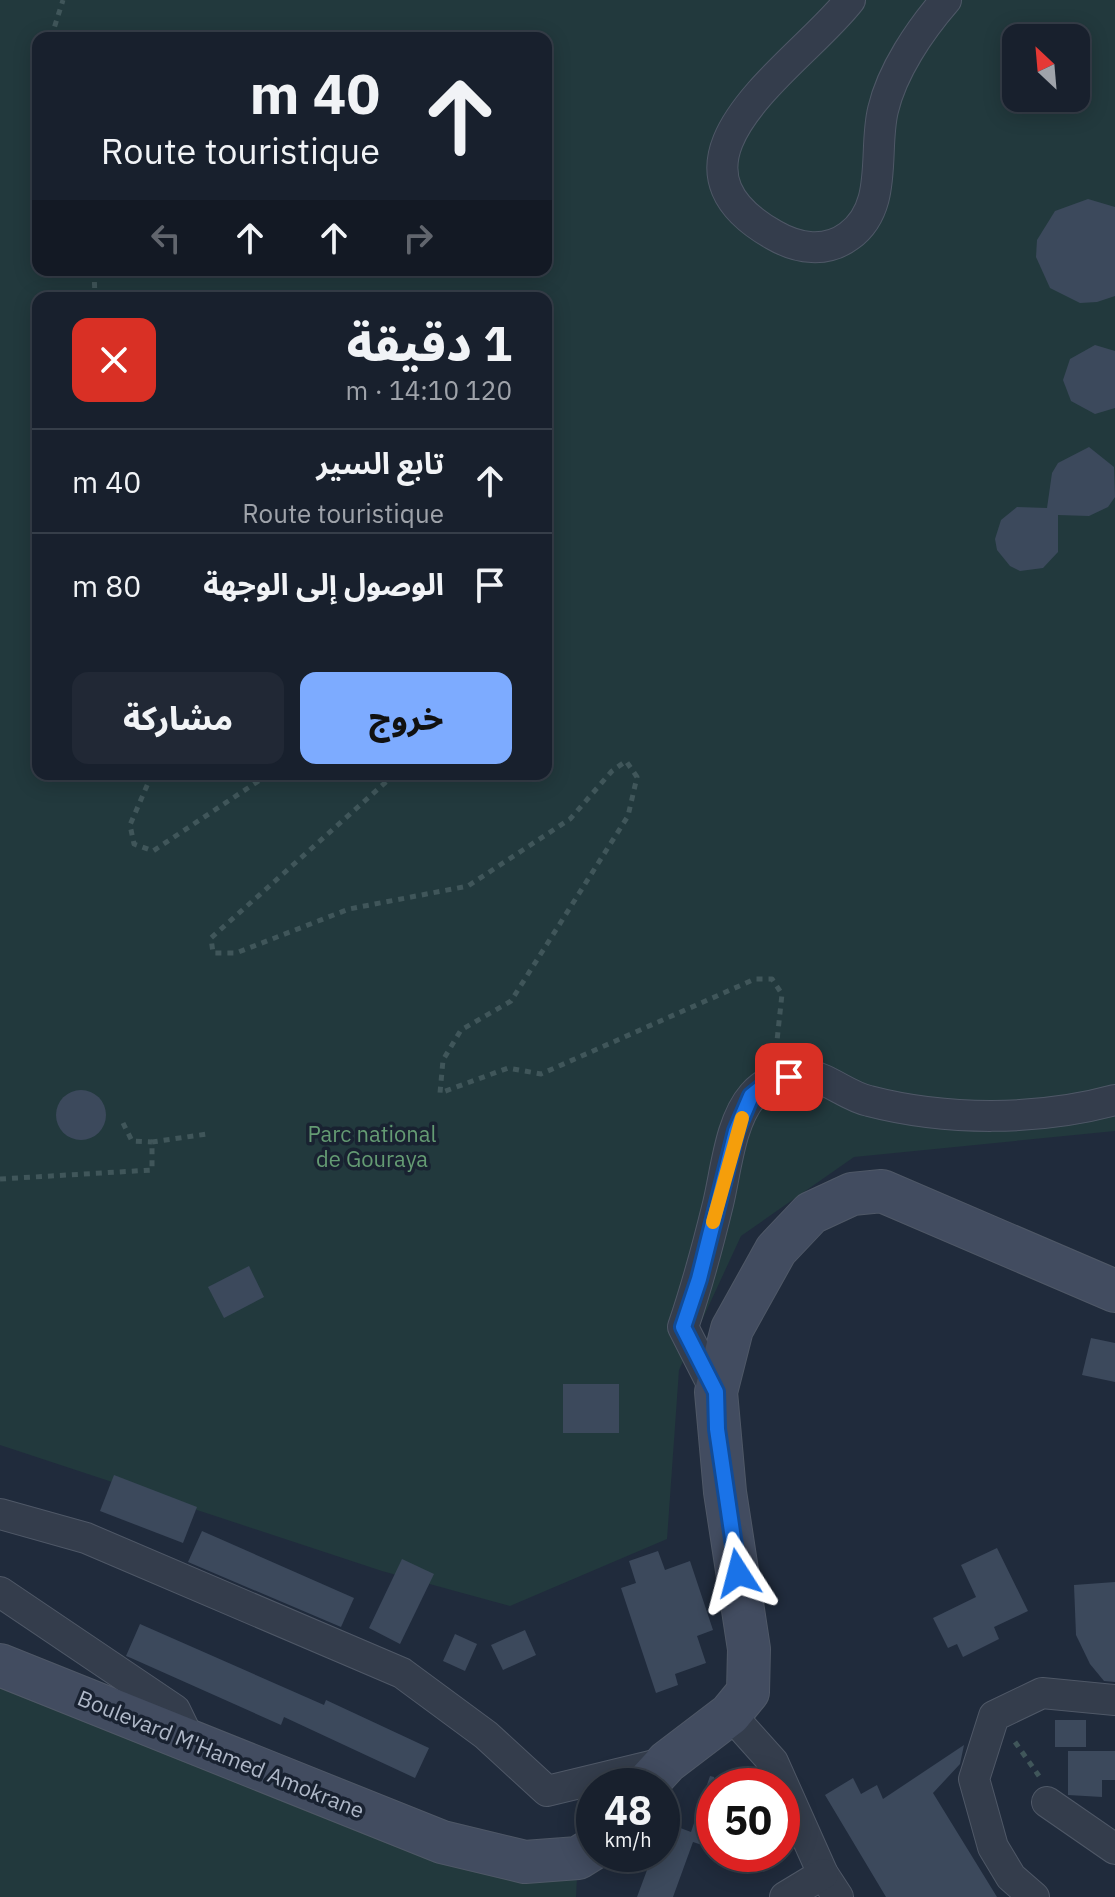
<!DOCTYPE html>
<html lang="ar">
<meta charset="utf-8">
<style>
body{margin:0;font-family:"IBM Plex Sans","Noto Sans Arabic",sans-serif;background:#212835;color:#f1f3f6;direction:rtl;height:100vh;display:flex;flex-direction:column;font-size:30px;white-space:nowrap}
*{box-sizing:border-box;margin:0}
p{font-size:26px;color:#9fa3aa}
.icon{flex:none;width:44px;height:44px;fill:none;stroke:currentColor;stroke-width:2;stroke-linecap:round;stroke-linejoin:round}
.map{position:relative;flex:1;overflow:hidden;direction:ltr}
.side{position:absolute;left:32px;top:292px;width:520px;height:488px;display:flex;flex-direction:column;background:#18202d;border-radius:16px;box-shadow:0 4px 20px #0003,0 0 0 2px #363e49;direction:rtl}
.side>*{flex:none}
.banner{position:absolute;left:32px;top:32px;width:520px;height:244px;border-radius:16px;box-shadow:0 4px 20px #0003,0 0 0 2px #363e49;direction:rtl;background:#18202d;color:#f1f3f6;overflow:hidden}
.needle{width:52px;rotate:334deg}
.tools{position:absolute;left:1002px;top:24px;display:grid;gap:16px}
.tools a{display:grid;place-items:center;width:88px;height:88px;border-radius:16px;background:#18202d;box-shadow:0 4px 20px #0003,0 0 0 2px #363e49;font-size:40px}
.speed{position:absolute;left:576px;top:1768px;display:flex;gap:16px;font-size:40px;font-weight:700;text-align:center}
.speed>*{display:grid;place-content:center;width:104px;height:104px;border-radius:50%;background:#18202d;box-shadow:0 4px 20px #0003,0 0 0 2px #363e49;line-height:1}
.speed small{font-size:20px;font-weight:400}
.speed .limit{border:12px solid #d22;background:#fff;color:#111}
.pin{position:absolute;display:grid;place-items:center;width:68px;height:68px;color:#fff;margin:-34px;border-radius:16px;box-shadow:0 4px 12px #0006}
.me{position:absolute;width:88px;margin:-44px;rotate:351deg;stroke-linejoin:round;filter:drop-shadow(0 0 6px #0008)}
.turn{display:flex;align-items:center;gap:28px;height:168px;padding:0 40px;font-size:36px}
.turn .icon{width:104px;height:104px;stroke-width:2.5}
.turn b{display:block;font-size:56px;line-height:68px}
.lanes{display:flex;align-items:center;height:76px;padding:0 40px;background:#0003;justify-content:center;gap:40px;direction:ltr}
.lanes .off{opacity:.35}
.round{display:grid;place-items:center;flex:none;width:84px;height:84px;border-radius:16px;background:#212835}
.overview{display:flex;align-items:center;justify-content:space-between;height:136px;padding:0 40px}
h1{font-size:48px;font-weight:800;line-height:60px}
.button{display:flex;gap:16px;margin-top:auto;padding:16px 40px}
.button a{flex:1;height:92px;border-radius:16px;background:#7dabff;color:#111;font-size:32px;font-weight:800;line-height:92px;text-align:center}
.button a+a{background:#212835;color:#f1f3f6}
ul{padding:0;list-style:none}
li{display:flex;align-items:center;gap:24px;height:104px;padding:0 40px;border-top:2px solid #363e49}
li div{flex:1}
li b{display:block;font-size:30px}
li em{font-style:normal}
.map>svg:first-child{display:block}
.green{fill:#22393d;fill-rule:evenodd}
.building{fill:#3c495c}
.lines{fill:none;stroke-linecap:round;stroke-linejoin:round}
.minor-casing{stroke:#4f5867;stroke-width:32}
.secondary-casing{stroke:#4f5867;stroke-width:44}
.path{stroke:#40565a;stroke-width:5;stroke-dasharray:6 6;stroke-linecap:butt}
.minor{stroke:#343d4c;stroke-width:30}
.secondary{stroke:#424c60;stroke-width:42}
.route-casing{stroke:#114b97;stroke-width:20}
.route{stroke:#1a73e8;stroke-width:14}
.slow{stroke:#f59e0b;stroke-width:14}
.labels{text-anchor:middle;stroke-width:7;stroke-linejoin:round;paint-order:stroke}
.park-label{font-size:22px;fill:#649b73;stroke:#192231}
.street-label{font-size:22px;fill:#afb8c8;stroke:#192231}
</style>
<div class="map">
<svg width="1115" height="1897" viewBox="0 0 1115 1897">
<rect width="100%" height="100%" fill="#202b3c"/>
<g class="green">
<path d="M0,0H1115V1131L854,1157L741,1236L679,1370L667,1539L510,1606L382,1571L0,1445ZM38,38H546V270H38ZM1016,38H1076V98H1016ZM38,298H546V774H38Z"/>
<path d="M0,1665L442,1842L578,1858L576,1897H0Z"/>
</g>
<g class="building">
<path d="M1088,199L1115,207V296L1097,302L1080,303L1050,288L1036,257L1037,240L1055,211Z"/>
<path d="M1095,345L1115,351V408L1095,414L1071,401L1063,380L1070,359Z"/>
<path d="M1089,447L1114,467L1115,497L1108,507L1089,516L1058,515V552L1043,568L1020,571L1010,566L997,550L995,539L1001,520L1017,507L1047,508L1052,473L1058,463Z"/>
<circle cx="81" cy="1115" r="25"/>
<path d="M249,1266L264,1297L224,1318L208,1287Z"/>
<path d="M1091,1338L1115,1343V1382L1082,1375Z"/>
<rect x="563" y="1384" width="56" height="49"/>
<path d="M114,1475L197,1507L183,1543L100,1511Z"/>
<path d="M202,1531L354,1598L341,1627L188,1562Z"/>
<path d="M997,1548L1028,1611L994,1627L999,1639L963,1657L957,1644L948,1648L933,1618L976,1597L961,1565Z"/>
<path d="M658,1551L665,1570L690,1561L713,1630L697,1636L706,1663L675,1674L678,1685L656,1693L621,1588L636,1583L629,1561Z"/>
<path d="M402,1559L434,1574L400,1644L369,1628Z"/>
<path d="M1115,1582V1682L1104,1681L1090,1664L1076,1635L1074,1585Z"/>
<path d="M140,1624L324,1705L326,1700L429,1748L415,1778L284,1717L281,1725L131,1658L126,1656Z"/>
<path d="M525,1630L536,1655L503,1670L491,1645Z"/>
<path d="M455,1634L477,1644L465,1671L443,1661Z"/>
<rect x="1055" y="1720" width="31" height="27"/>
<path d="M964,1745L960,1764L933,1793L997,1897H886L825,1795L853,1778L861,1794L877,1785L883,1799Z"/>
<path d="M1068,1751H1115V1780H1102V1797L1068,1795Z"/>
<path d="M710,1776L714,1777V1849L693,1842L673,1897H637L653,1854H662V1821L691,1832Z"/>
</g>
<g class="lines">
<defs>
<g id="minor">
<path d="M850,0C801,64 641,160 774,235C798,249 826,253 849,236C889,207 873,151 883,110C892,71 920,30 946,0"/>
<path d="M716,1392L683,1327C697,1286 708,1245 718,1204C726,1171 730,1121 753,1095C766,1080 788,1072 808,1075C830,1079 847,1096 869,1101C946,1121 1038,1121 1115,1100"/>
<path d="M0,1514L86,1538L402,1673L486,1735L547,1791L667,1762"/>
<path d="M0,1592L175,1710L190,1741"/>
<path d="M730,1714L773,1762L823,1874L838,1897"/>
<path d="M1047,1802L1115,1849"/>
<path d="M785,1897L823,1874"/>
<path d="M1034,1897L1011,1877L993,1847L974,1779L994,1716L1042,1693L1115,1700"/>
</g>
<g id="secondary">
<path d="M0,1665L442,1842L525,1862L578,1858L594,1848"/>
<path d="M645,1786L667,1762L730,1714L748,1692L749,1649L725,1492L716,1392L732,1329L776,1250L811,1213L852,1194L882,1191L1115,1291"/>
</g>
</defs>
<use href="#minor" class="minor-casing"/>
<use href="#secondary" class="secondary-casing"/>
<g class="path">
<path d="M51,38L63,0"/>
<path d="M94,270L95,298"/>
<path d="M152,774L130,825L134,844L153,851L269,774"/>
<path d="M395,774L211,938L213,953H236L349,909L468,886L570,819L612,771L626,761L637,777L628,816L511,1001L461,1030L443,1060L440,1093L508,1068L541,1074L755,979H772L782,994L776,1050"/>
<path d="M123,1123L132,1141L152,1142"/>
<path d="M0,1179L152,1170V1142L207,1134"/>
<path d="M1015,1742L1039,1776"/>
</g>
<use href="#minor" class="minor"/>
<use href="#secondary" class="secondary"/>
</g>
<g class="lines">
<defs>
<path id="route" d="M738,1573L717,1429L716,1392L683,1327L699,1279L736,1131L751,1096L772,1079L789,1077"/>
</defs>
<use href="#route" class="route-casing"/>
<use href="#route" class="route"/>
<path class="slow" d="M713,1222L742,1118"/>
</g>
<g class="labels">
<g class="park-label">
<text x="372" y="1142">Parc national<tspan x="372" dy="25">de Gouraya</tspan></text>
</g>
<g class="street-label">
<text transform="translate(221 1754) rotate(22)" y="8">Boulevard M'Hamed Amokrane</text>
</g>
</g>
</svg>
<div class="tools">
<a><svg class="needle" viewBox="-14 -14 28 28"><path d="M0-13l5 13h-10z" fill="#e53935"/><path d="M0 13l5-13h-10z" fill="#9fa3aa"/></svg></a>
</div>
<div class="speed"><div>48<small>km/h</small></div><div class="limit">50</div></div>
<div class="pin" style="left:789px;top:1077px;background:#d93025"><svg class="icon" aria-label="arrive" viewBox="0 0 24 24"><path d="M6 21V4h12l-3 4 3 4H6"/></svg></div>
<svg class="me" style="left:738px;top:1573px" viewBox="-20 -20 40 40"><path d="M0-17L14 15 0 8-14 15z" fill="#1a73e8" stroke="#fff" stroke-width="4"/></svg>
<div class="banner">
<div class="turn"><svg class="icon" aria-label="ahead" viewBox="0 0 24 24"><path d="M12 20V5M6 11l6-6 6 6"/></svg><div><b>40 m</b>Route touristique</div></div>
<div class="lanes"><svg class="icon off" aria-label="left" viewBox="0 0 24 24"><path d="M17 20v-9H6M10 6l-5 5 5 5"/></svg><svg class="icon" aria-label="ahead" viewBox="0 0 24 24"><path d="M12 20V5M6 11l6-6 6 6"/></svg><svg class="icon" aria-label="ahead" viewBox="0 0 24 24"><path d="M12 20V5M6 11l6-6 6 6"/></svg><svg class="icon off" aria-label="right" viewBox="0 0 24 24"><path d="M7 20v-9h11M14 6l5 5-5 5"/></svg></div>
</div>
<section class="side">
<div class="overview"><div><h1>1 دقيقة</h1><p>120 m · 14:10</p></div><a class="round" style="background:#d93025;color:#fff"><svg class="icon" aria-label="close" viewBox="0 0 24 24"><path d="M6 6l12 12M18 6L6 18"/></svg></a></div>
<ul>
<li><svg class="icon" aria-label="ahead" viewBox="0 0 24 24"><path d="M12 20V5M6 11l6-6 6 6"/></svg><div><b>تابع السير</b><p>Route touristique</p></div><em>40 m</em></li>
<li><svg class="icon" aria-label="arrive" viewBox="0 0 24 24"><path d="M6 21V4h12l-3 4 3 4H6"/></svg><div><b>الوصول إلى الوجهة</b></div><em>80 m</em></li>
</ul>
<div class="button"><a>خروج</a><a>مشاركة</a></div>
</section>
</div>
